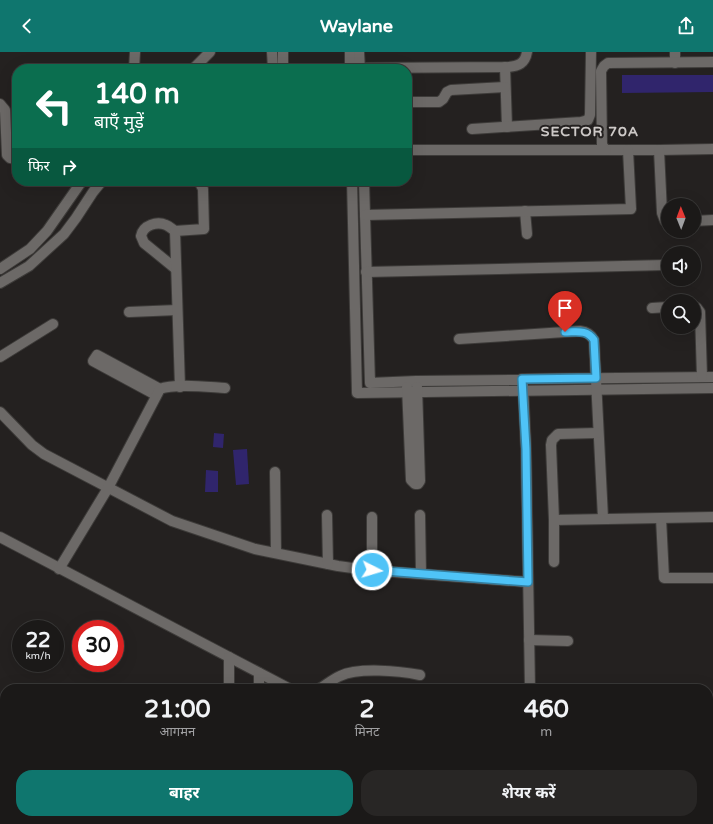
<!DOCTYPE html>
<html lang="hi">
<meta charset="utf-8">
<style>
body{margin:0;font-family:"Varela Round","Noto Sans Devanagari",sans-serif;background:#282625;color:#f1f3f6;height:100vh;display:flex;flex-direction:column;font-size:15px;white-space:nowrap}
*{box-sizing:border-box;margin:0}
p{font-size:13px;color:#a0a0a2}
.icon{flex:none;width:22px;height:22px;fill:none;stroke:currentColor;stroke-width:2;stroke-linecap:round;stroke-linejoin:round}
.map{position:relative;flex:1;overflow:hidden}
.drawer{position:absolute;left:0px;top:632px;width:713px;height:140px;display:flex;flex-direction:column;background:#1b1918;border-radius:16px 16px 0 0;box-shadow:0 4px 16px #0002,0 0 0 1px #393837}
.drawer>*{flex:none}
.hud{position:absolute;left:12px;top:12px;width:400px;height:122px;border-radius:16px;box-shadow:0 4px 16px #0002,0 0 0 1px #393837;background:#0b6e4f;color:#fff;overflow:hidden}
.needle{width:26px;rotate:359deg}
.fabs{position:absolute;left:661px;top:146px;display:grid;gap:8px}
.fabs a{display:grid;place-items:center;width:40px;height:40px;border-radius:50%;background:#1b1918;box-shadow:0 4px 16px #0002,0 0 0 1px #393837;font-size:20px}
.speed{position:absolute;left:12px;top:568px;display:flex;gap:8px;font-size:20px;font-weight:700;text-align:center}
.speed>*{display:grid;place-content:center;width:52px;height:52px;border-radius:50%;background:#1b1918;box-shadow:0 4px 16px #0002,0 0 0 1px #393837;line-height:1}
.speed small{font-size:10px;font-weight:400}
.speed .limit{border:6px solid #d22;background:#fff;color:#111}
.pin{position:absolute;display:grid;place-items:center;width:34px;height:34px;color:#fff;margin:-41px -17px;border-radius:50% 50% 50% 0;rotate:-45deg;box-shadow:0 0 4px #0007}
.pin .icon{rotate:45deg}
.me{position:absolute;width:44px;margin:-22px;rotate:95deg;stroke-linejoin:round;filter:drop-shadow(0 0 3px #0008)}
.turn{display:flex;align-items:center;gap:14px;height:84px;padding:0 16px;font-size:18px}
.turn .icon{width:52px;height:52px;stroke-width:2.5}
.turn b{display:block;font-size:28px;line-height:34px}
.then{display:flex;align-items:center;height:38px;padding:0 16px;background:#0003;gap:8px;font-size:15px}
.eta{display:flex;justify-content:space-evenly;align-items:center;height:68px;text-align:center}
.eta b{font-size:24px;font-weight:700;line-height:28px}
.button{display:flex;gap:8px;margin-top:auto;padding:8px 16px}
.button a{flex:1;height:46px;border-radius:16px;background:#0f766e;color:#fff;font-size:16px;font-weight:700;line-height:46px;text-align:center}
.button a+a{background:#282625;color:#f1f3f6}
header{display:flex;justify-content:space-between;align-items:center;height:52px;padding:0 16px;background:#0f766e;color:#fff;font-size:18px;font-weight:700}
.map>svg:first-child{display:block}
.building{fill:#30256c}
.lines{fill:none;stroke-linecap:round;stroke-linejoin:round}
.minor-casing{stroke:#3d3b39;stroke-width:12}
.minor{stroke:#6c6967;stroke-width:10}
.route-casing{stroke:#337fa1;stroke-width:10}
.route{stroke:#4fc3f7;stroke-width:7}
.labels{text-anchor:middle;stroke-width:4;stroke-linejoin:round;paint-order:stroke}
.district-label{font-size:14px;font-weight:bold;letter-spacing:1px;fill:#cdc9c7;stroke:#242120}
</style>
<header><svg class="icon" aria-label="back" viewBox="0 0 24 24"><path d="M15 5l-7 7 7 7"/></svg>Waylane<svg class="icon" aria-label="share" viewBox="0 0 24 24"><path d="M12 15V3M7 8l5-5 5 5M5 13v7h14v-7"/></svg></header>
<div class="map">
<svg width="713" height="772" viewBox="0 0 713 772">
<rect width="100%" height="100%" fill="#242120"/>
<g class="building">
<path d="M622,23H713V40L622,41Z"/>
<path d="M214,381L224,382L223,396L213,395Z"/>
<path d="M247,397L249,432L236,433L233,398Z"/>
<path d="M206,418L218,419V440H205Z"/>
</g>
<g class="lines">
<defs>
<g id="minor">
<path d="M272,0L273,17"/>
<path d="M283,0V17"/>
<path d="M350,0V17"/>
<path d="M359,0L360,17"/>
<path d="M675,0V11"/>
<path d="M713,10L608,11L604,14L601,19L602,93L606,98H659L713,97"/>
<path d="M505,15L507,75"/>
<path d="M360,16L508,15C518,14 525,12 527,0"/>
<path d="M134,17L135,0"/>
<path d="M193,17L210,0"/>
<path d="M407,50H439L443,47L447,40L451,38L505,35"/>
<path d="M0,52L5,58L7,103L10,106L17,107"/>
<path d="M472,77L581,70L588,68L590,63L591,0"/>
<path d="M407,98H606"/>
<path d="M659,98L662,161L665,169L668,170"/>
<path d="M352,129L357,341L713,336"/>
<path d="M364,129L370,331L416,329L519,328L522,327L713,325"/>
<path d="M525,159L527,182"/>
<path d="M365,163L631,157L628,98"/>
<path d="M694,169L713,168"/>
<path d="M175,179C172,177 169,174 166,173C157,169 143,173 141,184L144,191L176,217"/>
<path d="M0,217L30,197L47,179L82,129"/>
<path d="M366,220L666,213"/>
<path d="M0,231L29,214L64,182L76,166L93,140L102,129"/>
<path d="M694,254L697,256L700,260L702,325"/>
<path d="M652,256L668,255"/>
<path d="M129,260L177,258"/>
<path d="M459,287L580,279C587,280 590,282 594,288L603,466"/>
<path d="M0,305L53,272"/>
<path d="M523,333L526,397L530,637"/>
<path d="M180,335L175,179L204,177L203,137L199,129"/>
<path d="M407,335L411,428L415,432H418L420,429L417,335"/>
<path d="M156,343L93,309L97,303L160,337"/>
<path d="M0,360L32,393L44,402L172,469L255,497L338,514L367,518L528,530"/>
<path d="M275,420L276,501"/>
<path d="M327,463L328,512"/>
<path d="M420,463L421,522"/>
<path d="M372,465V518"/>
<path d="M661,466L664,526H713"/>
<path d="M554,468L713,465"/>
<path d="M0,485L290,637"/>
<path d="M554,510V468L551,393L552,388L558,382L597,381"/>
<path d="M59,517L108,436L160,337C174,331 208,335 225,336"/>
<path d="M529,588L568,589"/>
<path d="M259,621V637"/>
<path d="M229,637V605"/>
<path d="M319,637C326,633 333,627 340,624C358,615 400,619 420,623"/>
<path d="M512,767L523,772"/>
<path d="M434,772L437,767"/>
<path d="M489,772L492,767"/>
<path d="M531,772V767"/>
</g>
</defs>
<use href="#minor" class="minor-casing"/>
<use href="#minor" class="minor"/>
</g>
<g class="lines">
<defs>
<path id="route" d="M372,518L528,530L526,397L522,327L596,326L594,288C587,277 576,280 565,280"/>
</defs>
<use href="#route" class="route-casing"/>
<use href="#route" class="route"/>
</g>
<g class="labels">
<g class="district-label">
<text x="590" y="84">SECTOR 70A</text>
</g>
</g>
</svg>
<div class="fabs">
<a><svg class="needle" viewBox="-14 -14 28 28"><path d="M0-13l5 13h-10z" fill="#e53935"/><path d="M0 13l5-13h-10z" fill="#a0a0a2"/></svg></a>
<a><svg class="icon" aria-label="sound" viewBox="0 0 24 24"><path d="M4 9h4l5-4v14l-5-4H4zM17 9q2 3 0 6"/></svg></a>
<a><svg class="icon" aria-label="search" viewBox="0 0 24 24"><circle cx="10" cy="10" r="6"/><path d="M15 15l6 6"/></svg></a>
</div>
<div class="speed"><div>22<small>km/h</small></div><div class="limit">30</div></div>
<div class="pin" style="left:565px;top:280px;background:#d93025"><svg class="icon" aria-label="arrive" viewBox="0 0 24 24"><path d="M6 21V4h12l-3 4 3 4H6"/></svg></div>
<svg class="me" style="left:372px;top:518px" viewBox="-20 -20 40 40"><circle r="17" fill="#4fc3f7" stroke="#fff" stroke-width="3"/><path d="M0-11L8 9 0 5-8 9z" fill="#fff"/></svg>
<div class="hud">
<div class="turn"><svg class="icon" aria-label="left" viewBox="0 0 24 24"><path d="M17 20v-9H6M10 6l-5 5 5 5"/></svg><div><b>140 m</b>बाएँ मुड़ें</div></div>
<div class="then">फिर<svg class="icon" aria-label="right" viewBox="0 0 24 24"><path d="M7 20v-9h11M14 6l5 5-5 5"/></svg></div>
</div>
<section class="drawer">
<div class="eta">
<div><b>21:00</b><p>आगमन</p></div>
<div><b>2</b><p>मिनट</p></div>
<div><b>460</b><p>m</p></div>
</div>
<div class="button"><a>बाहर</a><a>शेयर करें</a></div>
</section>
</div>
